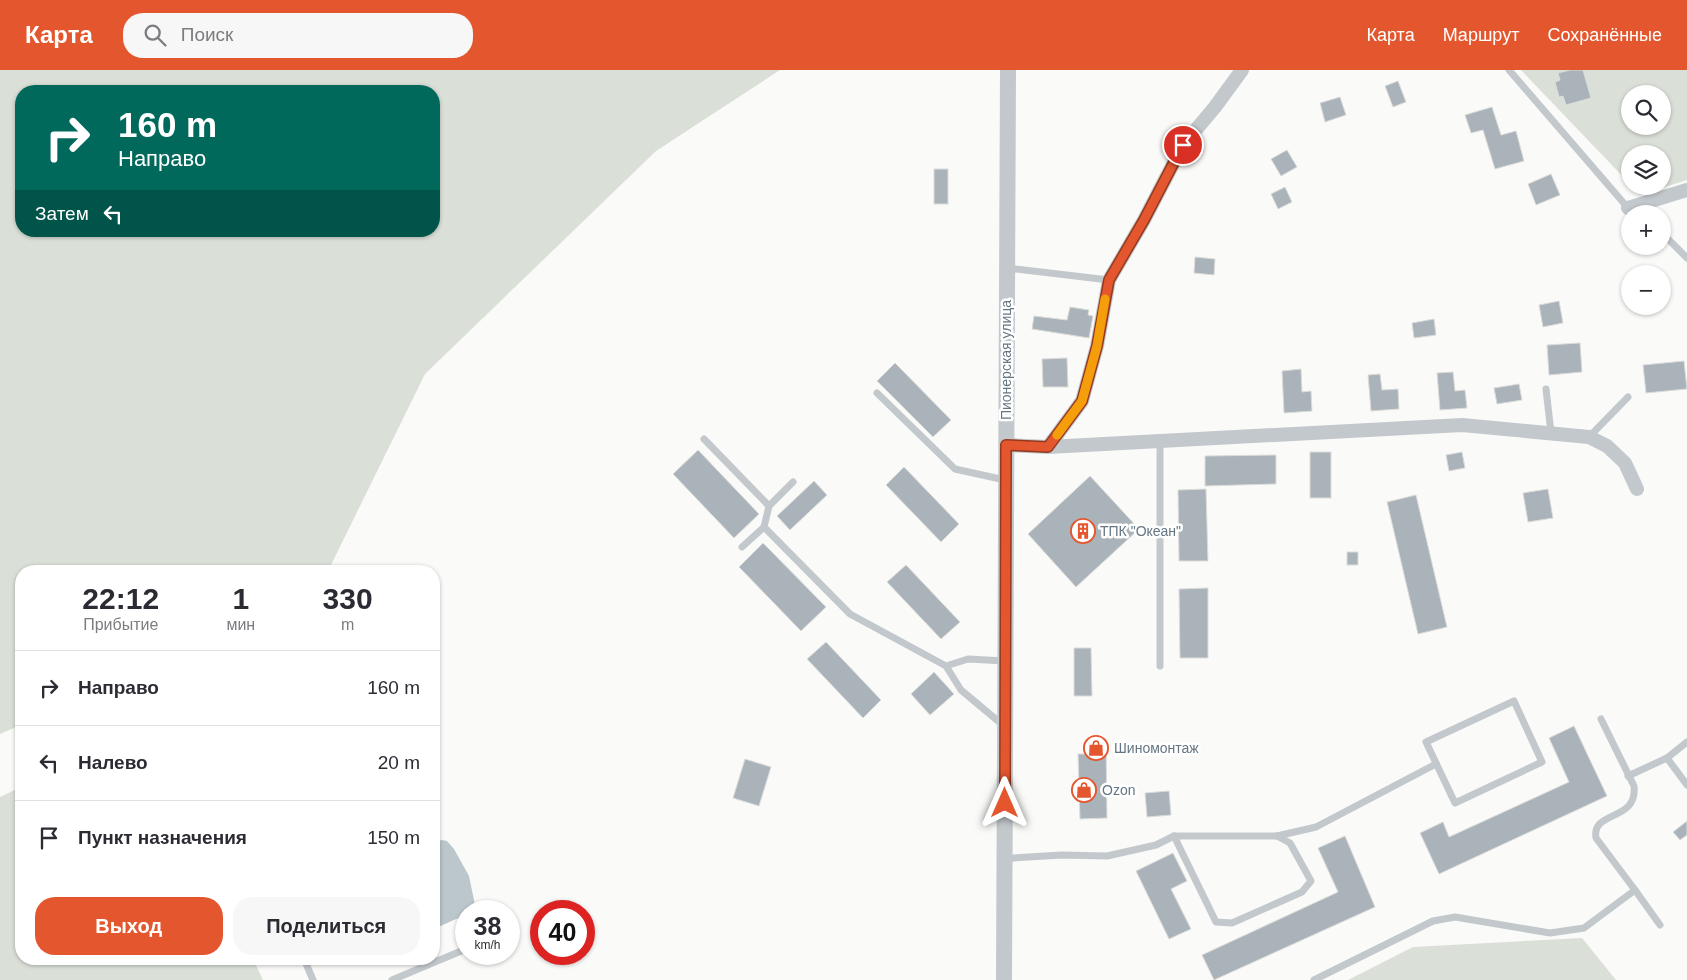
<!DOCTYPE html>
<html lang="ru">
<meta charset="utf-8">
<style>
body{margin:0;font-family:Helvetica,sans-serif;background:#f7f7f7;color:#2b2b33;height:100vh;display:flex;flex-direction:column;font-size:19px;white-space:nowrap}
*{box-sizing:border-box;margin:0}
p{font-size:16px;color:#7c7c81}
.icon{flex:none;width:28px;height:28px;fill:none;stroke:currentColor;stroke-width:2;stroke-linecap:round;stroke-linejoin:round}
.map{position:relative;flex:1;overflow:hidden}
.drawer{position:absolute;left:15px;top:495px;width:425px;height:400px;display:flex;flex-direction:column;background:#fff;border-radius:20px;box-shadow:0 1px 4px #0004}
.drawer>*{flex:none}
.top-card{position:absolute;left:15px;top:15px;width:425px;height:152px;border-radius:20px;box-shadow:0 1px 4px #0004;background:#00695c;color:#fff;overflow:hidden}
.buttons{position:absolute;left:1621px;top:15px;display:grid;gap:10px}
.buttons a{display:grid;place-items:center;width:50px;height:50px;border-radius:50%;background:#fff;box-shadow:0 1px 4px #0004;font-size:25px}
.speed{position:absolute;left:455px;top:830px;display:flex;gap:10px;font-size:25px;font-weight:700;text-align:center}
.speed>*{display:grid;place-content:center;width:65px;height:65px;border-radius:50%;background:#fff;box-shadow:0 1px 4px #0004;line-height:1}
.speed small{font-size:12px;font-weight:400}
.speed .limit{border:8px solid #d22;background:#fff;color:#111}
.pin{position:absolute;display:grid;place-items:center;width:42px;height:42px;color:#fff;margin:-21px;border:2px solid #fff;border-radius:50%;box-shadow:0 1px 5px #0007}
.me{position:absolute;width:55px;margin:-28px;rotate:0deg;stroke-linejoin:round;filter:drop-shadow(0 0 4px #0008)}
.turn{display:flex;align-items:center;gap:18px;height:105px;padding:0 20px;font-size:22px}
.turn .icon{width:65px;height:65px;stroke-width:2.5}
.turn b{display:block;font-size:35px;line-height:42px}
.then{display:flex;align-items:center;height:48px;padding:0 20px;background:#0003;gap:10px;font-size:19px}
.eta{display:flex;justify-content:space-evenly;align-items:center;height:85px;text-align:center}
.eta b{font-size:30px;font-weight:600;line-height:35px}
.primary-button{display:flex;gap:10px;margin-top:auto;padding:10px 20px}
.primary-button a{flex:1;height:58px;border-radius:20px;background:#e4572e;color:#fff;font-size:20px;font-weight:600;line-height:58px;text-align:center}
.primary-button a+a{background:#f7f7f7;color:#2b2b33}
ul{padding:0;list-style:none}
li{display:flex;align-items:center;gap:15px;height:75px;padding:0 20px;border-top:1px solid #e1e1e2}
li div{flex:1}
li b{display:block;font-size:19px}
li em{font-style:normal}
header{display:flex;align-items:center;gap:30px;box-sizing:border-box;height:70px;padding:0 25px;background:#e4572e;color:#fff}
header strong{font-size:24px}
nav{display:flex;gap:28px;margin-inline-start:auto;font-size:18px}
.search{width:350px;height:45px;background:#f7f7f7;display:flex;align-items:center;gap:12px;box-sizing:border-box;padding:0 18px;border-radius:20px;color:#7c7c81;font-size:19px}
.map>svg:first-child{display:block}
.green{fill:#dadfd7;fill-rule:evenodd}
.water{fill:#bbc7cb}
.building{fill:#aab3b9;stroke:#dcdcda}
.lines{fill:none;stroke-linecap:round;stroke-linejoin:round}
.service{stroke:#c3c8cc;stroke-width:7}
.minor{stroke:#c3c8cc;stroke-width:14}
.tertiary{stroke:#c3c8cc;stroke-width:16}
.route-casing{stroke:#94391e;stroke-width:12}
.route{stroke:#e4572e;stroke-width:9}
.slow{stroke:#f59e0b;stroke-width:9}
.labels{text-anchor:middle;stroke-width:5;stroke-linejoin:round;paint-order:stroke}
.street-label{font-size:14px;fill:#657683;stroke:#fff}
.poi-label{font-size:14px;fill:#657683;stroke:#fff;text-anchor:start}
</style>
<header>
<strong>Карта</strong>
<div class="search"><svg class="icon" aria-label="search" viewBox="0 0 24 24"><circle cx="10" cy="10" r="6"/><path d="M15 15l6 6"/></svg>Поиск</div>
<nav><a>Карта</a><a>Маршрут</a><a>Сохранённые</a></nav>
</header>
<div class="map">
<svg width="1687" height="910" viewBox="0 0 1687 910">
<rect width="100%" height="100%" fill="#fafaf8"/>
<g class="green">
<path d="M0,0H780L656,81L425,304L328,501H21V655L0,664ZM21,21H434V161H21Z"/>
<path d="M1521,0H1687V110L1640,125L1632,116H1662V84H1630V114ZM1630,24H1662V56H1630Z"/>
<path d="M21,717V889H253L263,910H0V727Z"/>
<path d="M1582,868L1616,910H1348L1413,877Z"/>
</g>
<path class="water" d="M442,770L447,771L454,779L469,806L476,840L466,841V847L456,849L434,859V772Z"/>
<g class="building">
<path d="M1570,0H1583L1591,28L1566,35L1563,26L1559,27L1555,12L1560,10L1558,3Z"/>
<path d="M1398,11L1406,32L1393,37L1385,16Z"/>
<path d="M1340,27L1346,45L1325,52L1320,33Z"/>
<path d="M1492,37L1501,65L1516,61L1524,91L1495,99L1483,60L1471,63L1465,45Z"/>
<path d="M1287,80L1297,97L1281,106L1271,89Z"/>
<rect x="934" y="99" width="14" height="35"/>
<path d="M1551,104L1560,125L1536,135L1528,114Z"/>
<path d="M1285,117L1292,132L1278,139L1271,124Z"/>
<path d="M1195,187L1215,189L1214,205L1194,203Z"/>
<path d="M1559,231L1563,253L1543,257L1539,235Z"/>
<path d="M1070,237L1089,240L1088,245L1093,246L1089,268L1032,259L1034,246L1067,250Z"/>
<path d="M1434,249L1436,265L1414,268L1412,253Z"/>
<path d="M1580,273L1582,302L1549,305L1547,275Z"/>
<path d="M1067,288L1068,317H1043L1042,289Z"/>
<path d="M1684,291L1687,319L1646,323L1643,295Z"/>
<path d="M895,293L951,350L933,367L877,311Z"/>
<path d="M1301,299L1302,322L1311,321L1312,341L1284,343L1282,301Z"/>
<path d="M1453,302L1455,321L1465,320L1467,338L1440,340L1437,303Z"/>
<path d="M1380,304L1382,320L1398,319L1399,339L1371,341L1368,305Z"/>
<path d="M1519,314L1522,330L1497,334L1494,318Z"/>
<path d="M698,380L759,444L734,468L673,404Z"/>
<rect x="1310" y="382" width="21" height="46"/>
<path d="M1462,382L1465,398L1449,401L1446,385Z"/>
<path d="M1276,385V414L1205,416V386Z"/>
<path d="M904,397L959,454L941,472L886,415Z"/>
<path d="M1090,406L1139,459L1076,517L1028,464Z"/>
<path d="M814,411L827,425L790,460L777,446Z"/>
<path d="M1206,419L1208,491H1179L1178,420Z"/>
<path d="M1548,419L1553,448L1528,452L1523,423Z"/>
<path d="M1416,425L1447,557L1418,564L1387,432Z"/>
<path d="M763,473L826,537L801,561L739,497Z"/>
<rect x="1347" y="482" width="11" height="13"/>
<path d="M906,495L960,552L941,569L887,512Z"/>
<path d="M1208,518V588H1180L1179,519Z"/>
<path d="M826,572L881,630L863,648L807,589Z"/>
<path d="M1074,578H1091L1092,626H1074Z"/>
<path d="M934,602L954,624L930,645L911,624Z"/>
<path d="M1574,656L1607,726L1439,804L1420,763L1443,752L1449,767L1569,712L1549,668Z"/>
<path d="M1106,671L1107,748L1080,749L1078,684H1089V672Z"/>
<path d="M745,689L771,697L759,736L733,728Z"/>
<path d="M1169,721L1171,745L1147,747L1145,723Z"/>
<path d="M1687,751V765L1680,770L1673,762Z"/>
<path d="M1345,766L1375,837L1214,910L1202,885L1338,822L1318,778Z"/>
<path d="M1173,783L1187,811L1171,819L1191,859L1169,869L1136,801Z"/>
</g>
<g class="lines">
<g class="service">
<path d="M1509,0L1628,138L1637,144"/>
<path d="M1662,163L1687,188"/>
<path d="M1007,198L1109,210"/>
<path d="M1546,319L1551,363"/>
<path d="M877,323L955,399L1005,410"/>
<path d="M1589,367L1628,327"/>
<path d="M704,369L769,436L764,457L850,544L946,596"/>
<path d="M1160,372V596"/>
<path d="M769,436L793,412"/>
<path d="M742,477L764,457"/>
<path d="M1514,631L1542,692L1455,733L1426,672Z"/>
<path d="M1601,649L1634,716C1638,752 1591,740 1596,768L1635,820"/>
<path d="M1004,656L961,620L946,596L968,589L1005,591"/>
<path d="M1667,688L1687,715"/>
<path d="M1628,706L1667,688L1687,672"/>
<path d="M1174,766L1216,852L1232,853L1302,822L1311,811L1290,773L1277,766"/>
<path d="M1005,790L1013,788L1062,785L1107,786L1156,775L1174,766H1277L1316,757L1436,694"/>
<path d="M304,889L313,910"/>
<path d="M392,910L466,879"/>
<path d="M1314,910L1433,851L1455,847L1550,863L1584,858L1635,820L1660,855"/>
</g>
<g class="minor">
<path d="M1628,138L1687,120"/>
<path d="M1006,375L1048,377L1462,355L1589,367L1607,376L1625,393L1637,419"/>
<path d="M1048,377L1082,331L1097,276L1109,210L1144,150L1183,75L1215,37L1242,0"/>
</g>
<path class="tertiary" d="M1004,910L1008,0"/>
</g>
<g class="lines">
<defs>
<path id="route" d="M1005,733L1006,375L1048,377L1082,331L1097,276L1109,210L1144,150L1183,75"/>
</defs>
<use href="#route" class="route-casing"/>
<use href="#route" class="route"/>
<path class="slow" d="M1057,365L1082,331L1097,276L1105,229"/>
</g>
<defs>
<symbol id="building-ring" viewBox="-11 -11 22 22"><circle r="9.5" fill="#fff" stroke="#e4572e" stroke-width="1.5"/><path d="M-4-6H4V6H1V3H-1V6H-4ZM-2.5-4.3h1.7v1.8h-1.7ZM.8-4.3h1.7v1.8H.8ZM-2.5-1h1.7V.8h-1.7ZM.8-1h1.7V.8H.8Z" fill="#e4572e"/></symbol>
<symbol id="shop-ring" viewBox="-11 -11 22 22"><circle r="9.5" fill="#fff" stroke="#e4572e" stroke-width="1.5"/><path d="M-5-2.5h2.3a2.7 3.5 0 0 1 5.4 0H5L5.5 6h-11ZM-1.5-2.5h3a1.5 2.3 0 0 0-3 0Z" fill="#e4572e"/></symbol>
</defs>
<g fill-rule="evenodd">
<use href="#building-ring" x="1069" y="447" width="28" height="28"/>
<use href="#shop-ring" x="1082" y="664" width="28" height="28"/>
<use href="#shop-ring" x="1070" y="706" width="28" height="28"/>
</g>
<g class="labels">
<g class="street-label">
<text transform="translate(1006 290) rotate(-90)" y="5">Пионерская улица</text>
</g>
<g class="poi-label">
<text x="1100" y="466">ТПК "Океан"</text>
<text x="1114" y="683">Шиномонтаж</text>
<text x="1102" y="725">Ozon</text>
</g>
</g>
</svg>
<div class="buttons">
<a><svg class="icon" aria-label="search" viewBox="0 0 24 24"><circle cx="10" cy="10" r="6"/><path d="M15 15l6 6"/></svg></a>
<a><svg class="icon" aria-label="layers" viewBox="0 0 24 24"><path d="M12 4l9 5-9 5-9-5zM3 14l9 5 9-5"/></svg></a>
<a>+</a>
<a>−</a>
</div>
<div class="speed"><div>38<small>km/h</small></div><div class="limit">40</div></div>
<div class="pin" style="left:1183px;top:75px;background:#d93025"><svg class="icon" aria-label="arrive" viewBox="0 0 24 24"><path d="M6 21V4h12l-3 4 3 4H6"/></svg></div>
<svg class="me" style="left:1005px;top:733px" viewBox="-20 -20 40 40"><path d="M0-17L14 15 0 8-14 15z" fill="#e4572e" stroke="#fff" stroke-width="4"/></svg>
<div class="top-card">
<div class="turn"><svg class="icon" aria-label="right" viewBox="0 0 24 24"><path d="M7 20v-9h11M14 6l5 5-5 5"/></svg><div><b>160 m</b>Направо</div></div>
<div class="then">Затем<svg class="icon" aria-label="left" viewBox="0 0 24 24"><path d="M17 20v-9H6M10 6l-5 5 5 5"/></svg></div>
</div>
<section class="drawer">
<div class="eta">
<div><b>22:12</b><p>Прибытие</p></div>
<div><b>1</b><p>мин</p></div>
<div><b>330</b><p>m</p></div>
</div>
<ul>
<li><svg class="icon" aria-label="right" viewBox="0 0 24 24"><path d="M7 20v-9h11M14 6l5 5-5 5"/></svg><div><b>Направо</b></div><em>160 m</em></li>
<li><svg class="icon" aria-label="left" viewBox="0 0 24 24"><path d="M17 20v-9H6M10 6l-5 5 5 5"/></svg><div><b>Налево</b></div><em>20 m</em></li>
<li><svg class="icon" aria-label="arrive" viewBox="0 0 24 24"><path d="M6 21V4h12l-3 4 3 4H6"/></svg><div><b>Пункт назначения</b></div><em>150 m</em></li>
</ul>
<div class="primary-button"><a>Выход</a><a>Поделиться</a></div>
</section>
</div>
